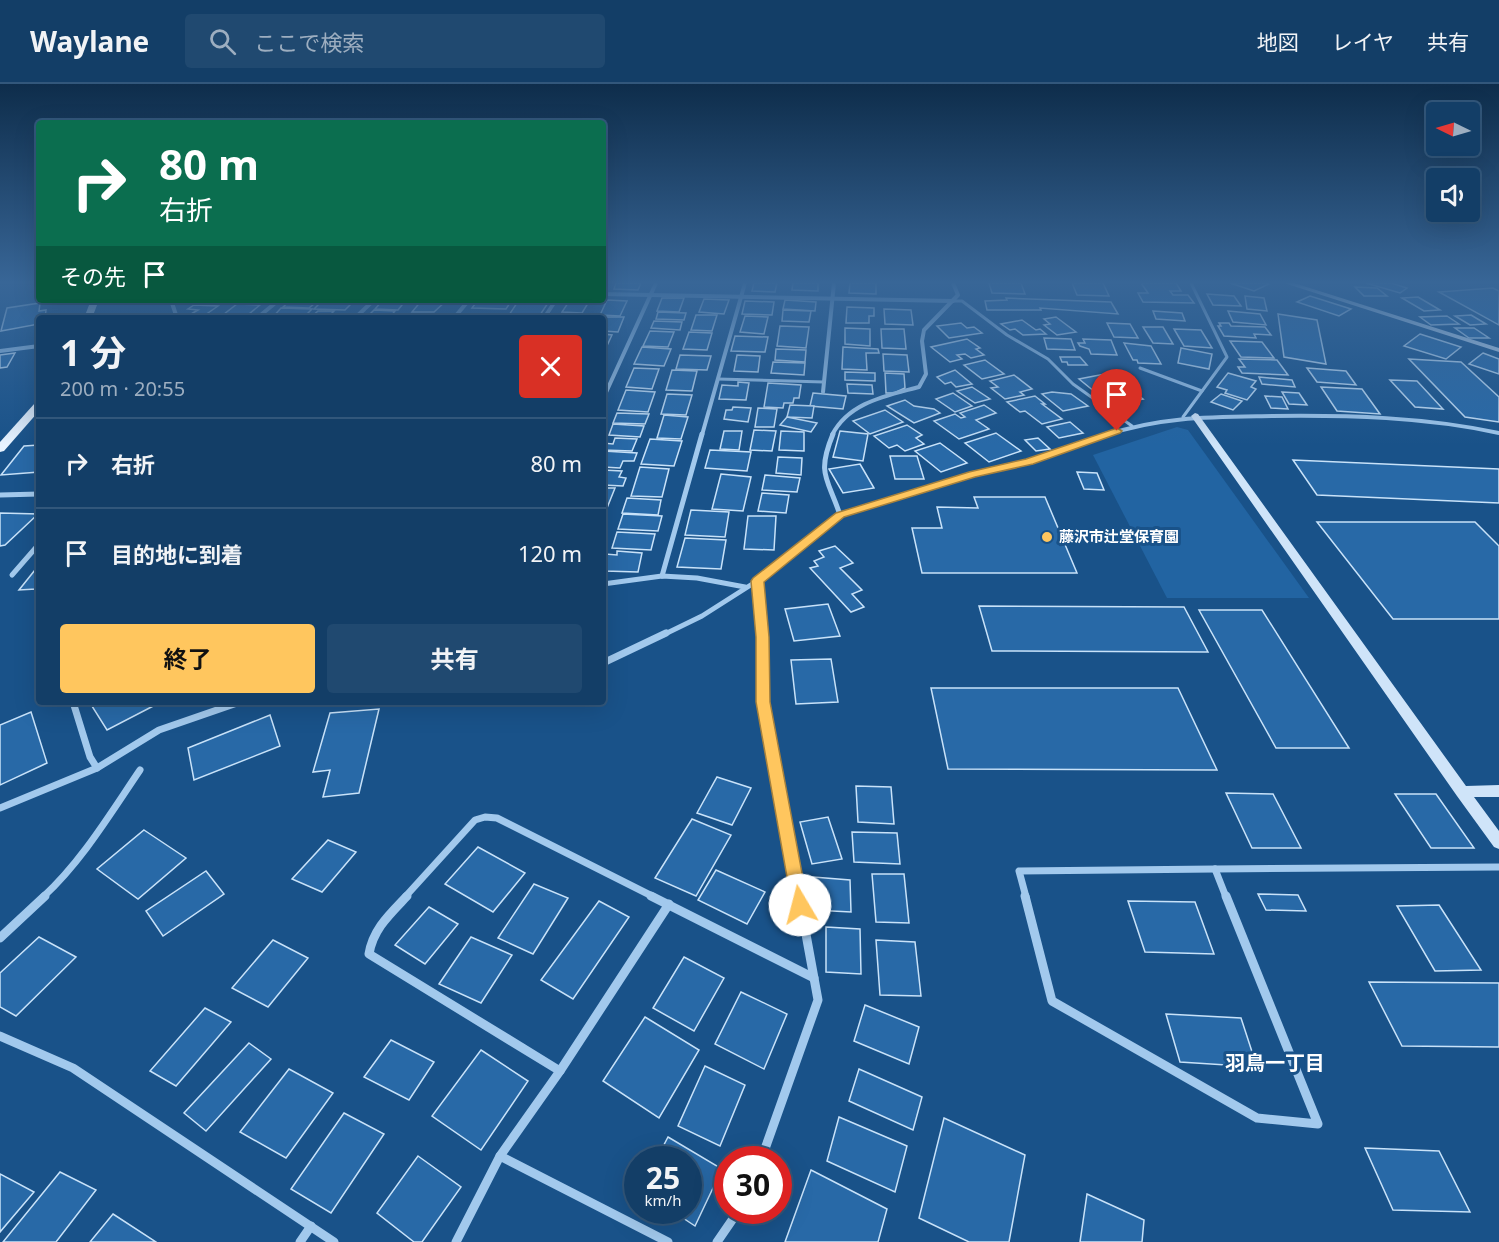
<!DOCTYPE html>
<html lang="ja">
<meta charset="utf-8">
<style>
body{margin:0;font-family:"Noto Sans","Noto Sans JP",sans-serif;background:#204970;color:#f1f3f6;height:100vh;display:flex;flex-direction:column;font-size:22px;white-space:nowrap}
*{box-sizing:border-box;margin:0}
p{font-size:20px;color:#9daec0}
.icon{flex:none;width:33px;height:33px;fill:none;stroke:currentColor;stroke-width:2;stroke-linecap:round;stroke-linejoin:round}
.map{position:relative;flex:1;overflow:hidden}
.panel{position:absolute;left:36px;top:231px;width:570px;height:390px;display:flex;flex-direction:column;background:#133e67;border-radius:6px;box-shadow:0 6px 24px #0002,0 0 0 2px #32577b}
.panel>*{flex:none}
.banner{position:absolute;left:36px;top:36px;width:570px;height:183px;border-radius:6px;box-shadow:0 6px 24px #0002,0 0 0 2px #32577b;background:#0b6e4f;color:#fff;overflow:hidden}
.needle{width:39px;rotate:275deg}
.fabs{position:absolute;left:1426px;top:18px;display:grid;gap:12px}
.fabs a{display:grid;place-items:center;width:54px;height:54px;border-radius:6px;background:#133e67;box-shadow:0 6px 24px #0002,0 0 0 2px #32577b;font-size:30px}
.speed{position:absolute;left:624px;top:1062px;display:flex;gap:12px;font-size:30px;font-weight:700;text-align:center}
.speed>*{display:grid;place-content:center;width:78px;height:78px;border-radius:50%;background:#133e67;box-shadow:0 6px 24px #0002,0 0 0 2px #32577b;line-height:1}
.speed small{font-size:15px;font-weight:400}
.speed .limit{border:9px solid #d22;background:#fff;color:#111}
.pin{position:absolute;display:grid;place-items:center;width:51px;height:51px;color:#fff;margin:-62px -26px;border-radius:50% 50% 50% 0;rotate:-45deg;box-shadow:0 0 6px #0007}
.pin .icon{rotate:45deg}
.me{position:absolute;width:66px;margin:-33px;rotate:352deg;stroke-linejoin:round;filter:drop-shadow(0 0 4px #0008)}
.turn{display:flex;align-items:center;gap:21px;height:126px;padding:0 24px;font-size:27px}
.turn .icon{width:78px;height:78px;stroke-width:2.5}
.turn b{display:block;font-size:42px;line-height:51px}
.then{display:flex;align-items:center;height:57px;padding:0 24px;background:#0003;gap:12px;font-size:22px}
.round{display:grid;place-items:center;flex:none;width:63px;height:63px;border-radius:6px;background:#204970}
.overview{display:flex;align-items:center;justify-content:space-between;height:102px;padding:0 24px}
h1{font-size:36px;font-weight:700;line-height:45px}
.action{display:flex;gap:12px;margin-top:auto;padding:12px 24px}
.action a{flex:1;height:69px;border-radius:6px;background:#ffc65e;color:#111;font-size:24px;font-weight:700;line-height:69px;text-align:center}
.action a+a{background:#204970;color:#f1f3f6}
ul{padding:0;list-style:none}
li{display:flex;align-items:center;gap:18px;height:90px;padding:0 24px;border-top:2px solid #32577b}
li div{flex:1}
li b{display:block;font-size:22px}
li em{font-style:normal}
header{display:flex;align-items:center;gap:36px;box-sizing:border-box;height:84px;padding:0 30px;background:#133e67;border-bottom:2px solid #32577b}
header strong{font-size:28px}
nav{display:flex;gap:33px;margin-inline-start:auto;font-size:21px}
.search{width:420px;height:54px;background:#204970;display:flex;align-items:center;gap:15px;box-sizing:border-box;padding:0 21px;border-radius:6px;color:#9daec0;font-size:22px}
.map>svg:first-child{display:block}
.green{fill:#2264a2}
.building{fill:#2869a7;stroke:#c8e2f9;stroke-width:1.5}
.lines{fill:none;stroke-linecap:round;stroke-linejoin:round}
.lane{stroke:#a2c9ed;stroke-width:3}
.street-far3{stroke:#a2c9ed;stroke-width:4}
.street-far2{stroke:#a2c9ed;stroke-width:5}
.street-far1{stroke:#a2c9ed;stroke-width:7}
.street{stroke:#a2c9ed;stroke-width:9}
.secondary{fill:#cfe4f9;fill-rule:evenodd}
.primary{fill:#e8f3ff;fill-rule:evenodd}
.route{fill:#ffc65e;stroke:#a6813d;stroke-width:1.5}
.poi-dot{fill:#ffc65e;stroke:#195289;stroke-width:2}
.labels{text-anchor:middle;stroke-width:6;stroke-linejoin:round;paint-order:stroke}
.poi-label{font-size:15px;font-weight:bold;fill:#fff;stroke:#195289;text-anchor:start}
.near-neighbourhood-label{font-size:20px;font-weight:bold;fill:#fff;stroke:#195289}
</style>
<header>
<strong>Waylane</strong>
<div class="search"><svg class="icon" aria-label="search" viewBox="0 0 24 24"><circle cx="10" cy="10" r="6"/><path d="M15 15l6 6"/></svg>ここで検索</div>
<nav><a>地図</a><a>レイヤ</a><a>共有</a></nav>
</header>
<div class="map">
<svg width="1499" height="1158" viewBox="0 0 1499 1158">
<rect width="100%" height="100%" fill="#195289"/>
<path class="green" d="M1177,343L1188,346L1309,514H1167L1093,371Z"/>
<g class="building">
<path d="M616,199H641L638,206L614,205Z"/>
<path d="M754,199H777L775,208L752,207Z"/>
<path d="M793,199H818V207L792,206Z"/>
<path d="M850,199H876V210L849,209Z"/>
<path d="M989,199H1021L1025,210L992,209Z"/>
<path d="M1072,199H1103L1109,212L1077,211Z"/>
<path d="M1141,199H1176L1181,207H1170L1173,211H1188L1194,219L1143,218L1138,209H1148Z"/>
<path d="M1230,199H1267L1269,200L1254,207Z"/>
<path d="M1366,199H1391L1407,204L1400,209Z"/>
<path d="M1355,203L1377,204L1387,212H1364Z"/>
<path d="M1493,204L1499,207V241L1439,208Z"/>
<path d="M1207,210L1234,212L1241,222L1213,221Z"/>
<path d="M1245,212L1264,214L1267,227L1247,225Z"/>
<path d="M1310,212L1351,225L1339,232L1297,218Z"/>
<path d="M1418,213L1440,226L1424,227L1402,214Z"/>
<path d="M662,214H684L679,228L657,227Z"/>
<path d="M1006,214L1111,218L1118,230L1040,224L1041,226H987L985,217L1007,216Z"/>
<path d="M704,215L729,216L724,230L699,228Z"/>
<path d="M291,216H313L311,218L315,219L309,224L283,223Z"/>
<path d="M383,216H406L398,226L375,225Z"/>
<path d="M422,216H447L434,228H412Z"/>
<path d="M478,216H512L506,225L472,224Z"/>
<path d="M519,216H550L538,234H507Z"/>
<path d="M570,216H590L582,229L562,228Z"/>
<path d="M607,216L627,217L620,232L600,231Z"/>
<path d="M785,216L816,218L815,227L783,225Z"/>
<path d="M745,217L774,218L772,231L742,230Z"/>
<path d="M321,218L352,219L345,226L314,225Z"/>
<path d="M40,219L39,227L46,226L45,234H39V240L1,247L7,224Z"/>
<path d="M237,220L260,221L244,234H219Z"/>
<path d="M194,221L218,222L205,231L191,230L198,226L188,225Z"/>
<path d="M847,223L874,224V232H869V239H846Z"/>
<path d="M281,224L312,225L303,234H272Z"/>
<path d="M884,225L911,226L913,241L885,240Z"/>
<path d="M374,226L395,227L389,234H366Z"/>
<path d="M783,226L811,227L809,238L782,237Z"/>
<path d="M318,227H334L331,230H336L333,234H310Z"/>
<path d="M1153,227L1182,229L1185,237L1156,235Z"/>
<path d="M1228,227L1260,230L1266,241L1233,238Z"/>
<path d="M658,228L686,229L684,236L656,235Z"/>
<path d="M557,230L579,231L578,234H555Z"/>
<path d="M1278,230L1317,236L1326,280L1284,273Z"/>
<path d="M696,231H717L712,247L691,246Z"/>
<path d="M1471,231L1486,240L1470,241L1455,232Z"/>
<path d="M745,232L768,233L764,250L740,248Z"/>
<path d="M1447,232L1459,240L1431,241L1420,233Z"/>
<path d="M604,233H624L618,248L603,247Z"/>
<path d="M1056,233L1076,248L1057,251L1044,241L1050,240L1044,235Z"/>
<path d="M1022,236L1036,246L1040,245L1046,250L1023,251L1015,245L1010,246L1001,240Z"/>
<path d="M654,237L682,238L680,246L651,244Z"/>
<path d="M961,239L967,244L974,243L982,249L949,254L937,242Z"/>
<path d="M1107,239L1130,240L1138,254L1114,253Z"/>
<path d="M1219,239H1229L1231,242L1265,243L1271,251L1254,250L1256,254L1224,252L1218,242H1221Z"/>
<path d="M780,242L809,243L806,264L777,262Z"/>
<path d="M1143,243H1163L1173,260L1153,259Z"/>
<path d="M845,244L870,245V262L845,260Z"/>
<path d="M1455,244H1474L1489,254H1469Z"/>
<path d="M881,245H904L906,265L882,264Z"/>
<path d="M1174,245L1201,246L1212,264L1184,262Z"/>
<path d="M650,247L674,248L668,263L643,262Z"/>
<path d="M689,248L712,249L707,266L683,265Z"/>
<path d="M603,250L612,251L605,266H603Z"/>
<path d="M1420,250L1461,263L1446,275L1404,262Z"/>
<path d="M735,252L768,253L765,268L731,267Z"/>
<path d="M1044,254L1071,255L1075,266L1047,265Z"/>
<path d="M967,255L980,264L976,265L984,271L971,274L965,270L957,271L962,275L950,278L931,263Z"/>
<path d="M1083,255L1111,256L1117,271L1091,270L1089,265L1080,262L1078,259H1085Z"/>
<path d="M1230,257L1262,258L1274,274L1241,273Z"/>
<path d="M1124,259L1151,262L1161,280L1138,279L1137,276H1133Z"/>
<path d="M642,263L671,265L664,282L634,280Z"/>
<path d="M843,263L878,265L879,269H866L867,286L842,285Z"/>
<path d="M1181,264L1212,270L1209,285L1178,279Z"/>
<path d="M776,265L806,266L805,278L775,276Z"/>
<path d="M15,269L7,283L0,284V271Z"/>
<path d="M1483,269L1499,275V290L1469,280Z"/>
<path d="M883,270L907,271L909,288L884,287Z"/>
<path d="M680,271L711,272L707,286L676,285Z"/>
<path d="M737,271L760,272L758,288L734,287Z"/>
<path d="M1060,273H1080L1087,281H1068L1067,278H1062Z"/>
<path d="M1239,275L1277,276L1288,291L1242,289L1238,283H1245Z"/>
<path d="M1409,275L1461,278L1499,313V338L1465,333Z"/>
<path d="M985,276L1004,290L982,295L964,281Z"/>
<path d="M773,278L805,279L804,291L771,289Z"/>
<path d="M634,284L659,285L652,305L626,303Z"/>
<path d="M1307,284L1346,287L1356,301L1317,298Z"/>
<path d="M672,286L697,287L692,307L666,306Z"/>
<path d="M955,286L972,300L956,303L951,298L945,300L937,293Z"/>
<path d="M845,288L875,289V297L845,296Z"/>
<path d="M885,289L904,290L905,304L894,309H886Z"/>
<path d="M1110,289L1143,315L1111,321L1079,295Z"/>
<path d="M1228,289L1256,297L1251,303L1256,305L1247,316L1225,309L1227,306L1217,303Z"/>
<path d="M1014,291L1032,305L1020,308L1024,311L1005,315L991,304L998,303L990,297Z"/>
<path d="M1259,293L1292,296L1295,303L1262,300Z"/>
<path d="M1390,296L1417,297L1443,325L1415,323Z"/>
<path d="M738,298L749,299L746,316L719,315L722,301L738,302Z"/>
<path d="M768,299L801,301L799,314H794L793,319H784L783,324L764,323Z"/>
<path d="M847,300L872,301L873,310L848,309Z"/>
<path d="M972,303L990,315L975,319L957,307Z"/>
<path d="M1321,303L1362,305L1380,330L1337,327Z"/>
<path d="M626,306L655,308L648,328L618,326Z"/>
<path d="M1052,308L1071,310L1088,322L1063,327L1042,310Z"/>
<path d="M1282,308L1299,309L1307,321L1289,320Z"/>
<path d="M813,309L846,312L843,325L810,322Z"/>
<path d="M953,309L972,322L955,328L936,315Z"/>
<path d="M667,310L692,311L686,331L661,330Z"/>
<path d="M1221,310L1242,317L1233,326L1211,318Z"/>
<path d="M1035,312L1045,320H1042L1062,335L1042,340L1025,327L1020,328L1007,318Z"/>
<path d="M1265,312L1282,313L1288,325L1271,324Z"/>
<path d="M905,316L914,322L934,325L940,329L914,339L887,322Z"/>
<path d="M790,321L814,322L812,334L787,333Z"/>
<path d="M984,321L996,329L976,336L989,345L959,355L934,337L955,330L961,334L965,333L960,329Z"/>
<path d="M733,323L751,324L748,338L724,335L726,326H732Z"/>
<path d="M758,324L777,325L774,343H755Z"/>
<path d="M885,326L903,338L870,350L853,337Z"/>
<path d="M617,329L649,330L645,340L613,339Z"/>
<path d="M664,331L688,333L681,355L657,354Z"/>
<path d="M787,333L817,339L811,348L780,341Z"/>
<path d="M1070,338L1083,349L1059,354L1047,343Z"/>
<path d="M613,340L644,342L640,353L609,351Z"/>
<path d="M907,341L922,351L916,354L924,360L905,367L897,361L889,364L874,352Z"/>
<path d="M754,346L776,347L772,367L750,366Z"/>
<path d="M724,347H742L739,366L720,365Z"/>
<path d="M781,347L804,348V367L779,366Z"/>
<path d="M840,347L868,350L863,377L833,373Z"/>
<path d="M996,349L1021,367L989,378L965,359Z"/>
<path d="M615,354L637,355L632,367L603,366V359L613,360Z"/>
<path d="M1038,354L1050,365L1036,367L1025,356Z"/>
<path d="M650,355L682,357L674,382L641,380Z"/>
<path d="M940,359L967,379L941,388L915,367Z"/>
<path d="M39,361V388L1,391L24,362Z"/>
<path d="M710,366L751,368L747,387L705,384Z"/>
<path d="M603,367L637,369L634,377H623L620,384L603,383Z"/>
<path d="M890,372H917L924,395H895Z"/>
<path d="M778,373L802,374L801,391L776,389Z"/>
<path d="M1293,376L1499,385V419L1317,411Z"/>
<path d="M860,380L874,404L843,409L829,385Z"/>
<path d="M640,383L669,385L662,413L631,412Z"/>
<path d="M603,386L622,387L619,393L626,394L623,402L603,401Z"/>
<path d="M1077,388L1097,389L1104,406L1084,405Z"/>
<path d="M721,390L751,393L743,427L712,425Z"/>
<path d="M765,391L800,394L797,408L762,406Z"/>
<path d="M603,404H615L603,434Z"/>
<path d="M762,409L789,411L786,429L758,427Z"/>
<path d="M974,413H1045L1077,489H922L912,444H942L937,423L978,424Z"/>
<path d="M627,414L661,416L658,431L622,429Z"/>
<path d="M691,426L729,428L725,453L685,451Z"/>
<path d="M0,429L38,430L5,461L0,462Z"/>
<path d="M623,430L662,432L658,447L618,445Z"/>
<path d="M748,432H776L774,466L744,465Z"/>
<path d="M1317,438H1475L1499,462V535H1393Z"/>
<path d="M617,448L655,450L651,466L612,464Z"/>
<path d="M685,454L726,456L721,485L677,483Z"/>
<path d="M835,462L853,479L840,484L862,506L852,510L864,523L851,528L810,484L818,482L814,477L824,473L819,467Z"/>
<path d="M617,467L642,469L638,488L605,487L607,480L603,479L605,470L617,471Z"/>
<path d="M39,481V501L36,505L19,506Z"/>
<path d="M828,520L840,552L794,557L785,525Z"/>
<path d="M979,522L1184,523L1208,568L992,567Z"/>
<path d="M1199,526H1262L1349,664H1276Z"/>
<path d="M831,575L838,618L796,620L791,576Z"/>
<path d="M931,604H1178L1217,686L948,685Z"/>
<path d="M93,618H161L107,646L90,619Z"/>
<path d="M379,625L359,709L323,713L330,686L313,688L330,629Z"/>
<path d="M31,628L47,679L0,701V641Z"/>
<path d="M270,631L280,662L194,696L188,664Z"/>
<path d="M717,693L751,704L732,741L697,729Z"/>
<path d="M856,702L891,703L894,740L858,738Z"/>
<path d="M1226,709L1273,710L1301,764H1252Z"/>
<path d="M1395,710H1436L1474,764H1431Z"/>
<path d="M828,733L842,775L812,780L800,738Z"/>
<path d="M692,735L731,751L696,812L655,794Z"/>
<path d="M144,746L186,774L138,815L97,785Z"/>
<path d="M852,748L897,749L900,780L854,778Z"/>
<path d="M328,756L356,768L322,808L292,795Z"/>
<path d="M478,763L525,789L493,828L445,800Z"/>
<path d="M716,786L765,808L747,840L698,816Z"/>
<path d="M206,787L224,810L163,852L146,827Z"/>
<path d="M872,790H904L909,839L876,838Z"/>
<path d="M813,793L850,796L851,828L813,826Z"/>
<path d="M534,800L568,814L533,870L498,854Z"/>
<path d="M1258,810L1298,811L1306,827L1266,826Z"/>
<path d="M599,817L629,833L573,915L541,896Z"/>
<path d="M1128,817L1195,818L1214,870L1145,868Z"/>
<path d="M1439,821L1481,886L1435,887L1397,822Z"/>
<path d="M429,823L458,840L425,880L395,861Z"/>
<path d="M826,843L860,845L861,890L826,888Z"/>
<path d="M39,853L76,873L16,932L0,923V889Z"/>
<path d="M471,853L512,871L481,919L439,900Z"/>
<path d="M273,856L308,874L268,923L232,904Z"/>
<path d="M876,856L915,858L921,912L880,911Z"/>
<path d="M684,873L724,894L694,947L653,924Z"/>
<path d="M1369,898L1499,899V963L1402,962Z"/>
<path d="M741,908L787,930L764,985L715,960Z"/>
<path d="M865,921L919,943L909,980L854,957Z"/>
<path d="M205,924L231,938L176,1002L150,987Z"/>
<path d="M1166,930L1241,934L1257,983L1180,978Z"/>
<path d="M645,933L699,966L659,1034L603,997Z"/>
<path d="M391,956L434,978L409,1016L364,993Z"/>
<path d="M249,959L271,975L206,1047L184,1029Z"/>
<path d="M481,966L528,997L481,1066L432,1032Z"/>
<path d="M705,982L745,1001L720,1062L678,1042Z"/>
<path d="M289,985L333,1009L286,1074L240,1048Z"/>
<path d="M859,985L922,1013L913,1046L849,1017Z"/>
<path d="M344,1029L384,1050L331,1129L291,1105Z"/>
<path d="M839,1033L907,1062L895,1108L827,1077Z"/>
<path d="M944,1034L1025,1071L1009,1158H969L919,1134Z"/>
<path d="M668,1053L722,1085L695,1142L671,1126H688V1076H656Z"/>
<path d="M1365,1064L1439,1067L1470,1128L1393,1126Z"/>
<path d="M418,1072L461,1103L422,1158H414L377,1129Z"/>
<path d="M811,1086L887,1125L878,1158H785Z"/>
<path d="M60,1088L96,1106L56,1158H3Z"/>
<path d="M0,1090L34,1108L0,1148Z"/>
<path d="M1087,1110L1144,1136L1142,1158H1080Z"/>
<path d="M113,1130L156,1158H90Z"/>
</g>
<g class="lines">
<g class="lane">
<path d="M953,217H962L1007,251L1048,275L1073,300L1132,342"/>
<path d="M1140,284L1202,307"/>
<path d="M718,295L824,298"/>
<path d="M1183,333L1227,273L1191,199"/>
</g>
<g class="street-far3">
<path d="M603,210L953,217"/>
<path d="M171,216L177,234"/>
<path d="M257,234L279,216"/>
<path d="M355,234L374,216"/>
<path d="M454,234L469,216"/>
<path d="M544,234L556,216"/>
<path d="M0,267L39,262"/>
<path d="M823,308L834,199"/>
<path d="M603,315L656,199"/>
<path d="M702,351L745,199"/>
<path d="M832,351C849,318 886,312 919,303L926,290L922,257L924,246L958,211L953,199"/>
<path d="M1106,351C1162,332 1214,333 1272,332C1348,331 1425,333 1499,349"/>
</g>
<g class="street-far2">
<path d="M833,350C816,391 828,394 840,431"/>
<path d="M0,411L39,410"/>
<path d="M12,491L39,460"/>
<path d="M662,492L702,350"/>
<path d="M757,497L762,551"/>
<path d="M603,500L662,492L697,494L745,503"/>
<path d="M663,551L702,532L757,497L840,431L973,390L1029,378L1110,350"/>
</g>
<g class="street-far1">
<path d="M762,549L763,618L799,813"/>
<path d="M603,579L666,549"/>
<path d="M73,618L90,673L97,684"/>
<path d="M0,724L97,684L159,646L240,618"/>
<path d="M1215,785L1226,813"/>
<path d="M1215,785L1499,783"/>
<path d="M43,813C82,777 110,730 140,686"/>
<path d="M405,813L475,736L485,733L497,734L654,813"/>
<path d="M1026,813L1019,787L1215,785"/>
</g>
<g class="street">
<path d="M407,812C390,830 373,845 369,870L560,987"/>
<path d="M651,812L814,894"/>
<path d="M1025,812L1052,917L1257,1034L1318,1040L1226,812"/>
<path d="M0,854L45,812"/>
<path d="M0,952L73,984L334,1158"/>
<path d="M500,1072L668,1158"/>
<path d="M761,1076L818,916L799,812"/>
<path d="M300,1158L311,1142"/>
<path d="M456,1158L500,1072L560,987L669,820"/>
<path d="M717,1158L739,1126"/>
</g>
<g class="secondary">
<path d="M1284,199H1294L1499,264V268Z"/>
<path d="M1195,329L1198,330L1466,702L1499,701V713H1474L1499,747V765L1494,763L1457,712L1191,332Z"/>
</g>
<g class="primary">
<path d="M91,216H99L92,234H84Z"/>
<path d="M39,318V327L4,367L0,368V358L35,319Z"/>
</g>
</g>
<linearGradient id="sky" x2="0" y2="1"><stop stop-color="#0e2d4b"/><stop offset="0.55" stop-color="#386697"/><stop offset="1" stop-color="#386697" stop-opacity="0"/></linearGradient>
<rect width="1499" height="361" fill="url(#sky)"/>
<path class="route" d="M1117,344L1122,347L1120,349L1033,380L975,393L844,433L764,498L769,553L770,618L808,821L806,827L800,829L793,827L756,618V553L751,497L753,494L836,429L969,388L1026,375Z"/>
<circle class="poi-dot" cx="1047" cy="453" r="6"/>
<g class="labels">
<g class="poi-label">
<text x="1059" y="458">藤沢市辻堂保育園</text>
</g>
<g class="near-neighbourhood-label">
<text x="1275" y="986">羽鳥一丁目</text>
</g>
</g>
</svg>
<div class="fabs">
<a><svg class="needle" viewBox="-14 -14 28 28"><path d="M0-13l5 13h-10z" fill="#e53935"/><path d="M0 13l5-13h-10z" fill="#9daec0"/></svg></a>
<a><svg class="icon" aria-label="sound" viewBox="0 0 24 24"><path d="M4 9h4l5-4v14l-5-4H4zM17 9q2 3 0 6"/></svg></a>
</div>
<div class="speed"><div>25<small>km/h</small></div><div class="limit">30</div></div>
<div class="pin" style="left:1117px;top:347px;background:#d93025"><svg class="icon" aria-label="arrive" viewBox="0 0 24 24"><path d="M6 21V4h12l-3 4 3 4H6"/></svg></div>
<svg class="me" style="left:800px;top:821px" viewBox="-20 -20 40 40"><circle r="19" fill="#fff"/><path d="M0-13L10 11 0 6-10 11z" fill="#ffc65e"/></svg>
<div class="banner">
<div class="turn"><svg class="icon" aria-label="right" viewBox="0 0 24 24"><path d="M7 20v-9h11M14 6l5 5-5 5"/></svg><div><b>80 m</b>右折</div></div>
<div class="then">その先<svg class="icon" aria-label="arrive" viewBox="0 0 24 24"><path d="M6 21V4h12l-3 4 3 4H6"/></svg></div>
</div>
<section class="panel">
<div class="overview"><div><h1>1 分</h1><p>200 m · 20:55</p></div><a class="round" style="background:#d93025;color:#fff"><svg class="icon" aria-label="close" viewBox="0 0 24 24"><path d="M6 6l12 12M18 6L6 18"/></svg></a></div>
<ul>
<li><svg class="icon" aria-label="right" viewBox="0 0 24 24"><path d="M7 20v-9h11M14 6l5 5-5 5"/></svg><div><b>右折</b></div><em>80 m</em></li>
<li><svg class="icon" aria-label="arrive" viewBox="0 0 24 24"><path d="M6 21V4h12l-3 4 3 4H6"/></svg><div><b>目的地に到着</b></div><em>120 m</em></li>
</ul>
<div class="action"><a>終了</a><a>共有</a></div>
</section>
</div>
